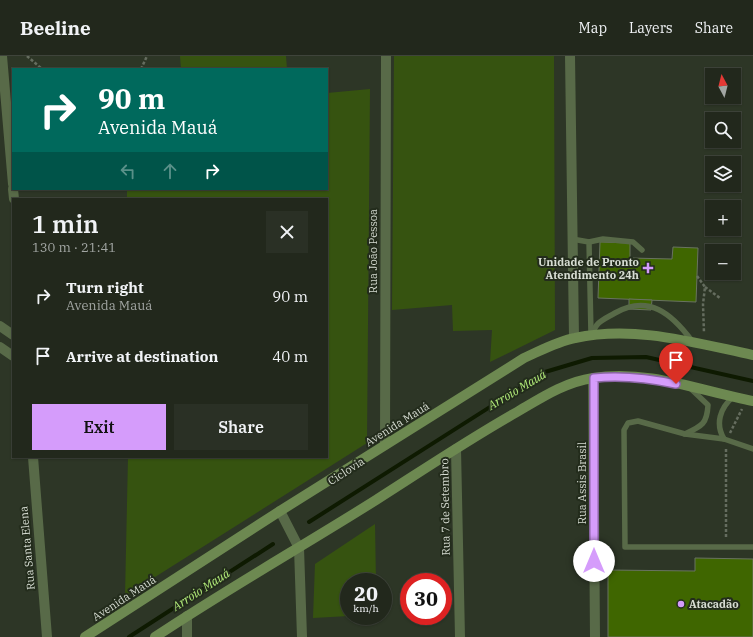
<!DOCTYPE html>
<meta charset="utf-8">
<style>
body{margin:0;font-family:"IBM Plex Serif",serif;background:#2a3025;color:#f1f3f6;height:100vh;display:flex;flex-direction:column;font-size:15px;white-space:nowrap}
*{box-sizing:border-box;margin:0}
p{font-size:13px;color:#a2a6a3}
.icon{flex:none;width:22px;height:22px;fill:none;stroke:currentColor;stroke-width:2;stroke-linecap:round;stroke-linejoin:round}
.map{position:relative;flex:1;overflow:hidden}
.side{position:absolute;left:12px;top:142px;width:316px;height:260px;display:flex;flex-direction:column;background:#22281c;border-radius:0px;box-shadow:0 1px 3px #0004,0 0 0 1px #3f443b}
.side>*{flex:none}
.hud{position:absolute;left:12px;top:12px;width:316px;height:122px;border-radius:0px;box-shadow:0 1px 3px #0004,0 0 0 1px #3f443b;background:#00695c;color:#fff;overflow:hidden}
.needle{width:26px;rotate:353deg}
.fabs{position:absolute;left:705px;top:12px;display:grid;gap:8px}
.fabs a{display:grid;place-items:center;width:36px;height:36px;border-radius:0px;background:#22281c;box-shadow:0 1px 3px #0004,0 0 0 1px #3f443b;font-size:20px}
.speed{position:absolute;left:340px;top:517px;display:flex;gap:8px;font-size:20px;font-weight:700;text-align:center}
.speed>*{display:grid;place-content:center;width:52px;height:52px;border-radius:50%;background:#22281c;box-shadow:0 1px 3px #0004,0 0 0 1px #3f443b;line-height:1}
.speed small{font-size:10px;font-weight:400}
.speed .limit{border:6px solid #d22;background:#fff;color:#111}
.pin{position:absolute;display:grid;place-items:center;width:34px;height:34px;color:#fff;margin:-41px -17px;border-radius:50% 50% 50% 0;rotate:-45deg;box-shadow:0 0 4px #0007}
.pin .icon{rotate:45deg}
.me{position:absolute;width:44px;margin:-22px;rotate:0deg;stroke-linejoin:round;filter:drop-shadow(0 0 3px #0008)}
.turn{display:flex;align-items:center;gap:14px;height:84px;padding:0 20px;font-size:18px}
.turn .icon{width:52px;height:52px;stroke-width:2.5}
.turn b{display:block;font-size:28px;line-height:34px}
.lanes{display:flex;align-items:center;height:38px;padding:0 20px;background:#0003;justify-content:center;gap:20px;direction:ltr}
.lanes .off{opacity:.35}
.round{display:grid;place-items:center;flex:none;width:42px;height:42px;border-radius:0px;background:#2a3025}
.head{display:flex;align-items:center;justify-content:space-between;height:68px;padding:0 20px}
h1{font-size:24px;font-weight:600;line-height:30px}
.action{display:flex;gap:8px;margin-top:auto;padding:8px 20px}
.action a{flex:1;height:46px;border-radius:0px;background:#d59cfb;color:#111;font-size:16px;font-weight:600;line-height:46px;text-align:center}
.action a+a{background:#2a3025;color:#f1f3f6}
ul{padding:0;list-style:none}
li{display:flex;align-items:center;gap:12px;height:60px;padding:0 20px}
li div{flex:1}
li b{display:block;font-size:15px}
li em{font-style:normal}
header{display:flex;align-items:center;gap:24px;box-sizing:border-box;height:56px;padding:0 20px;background:#22281c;border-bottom:1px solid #3f443b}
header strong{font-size:19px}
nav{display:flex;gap:22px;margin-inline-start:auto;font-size:14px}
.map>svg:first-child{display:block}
.green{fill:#365310}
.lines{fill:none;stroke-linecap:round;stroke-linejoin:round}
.stream{stroke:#0e1a01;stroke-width:4}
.building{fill:#3f6600;stroke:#697361}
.path{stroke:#656d5f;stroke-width:2.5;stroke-dasharray:3 2;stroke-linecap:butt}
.service{stroke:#586a48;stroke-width:5.5}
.minor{stroke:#586a48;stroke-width:10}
.secondary{stroke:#6d8951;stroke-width:10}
.route-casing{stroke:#8a65a3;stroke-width:10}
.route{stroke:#d59cfb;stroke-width:7}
.poi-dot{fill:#d59cfb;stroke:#232c1c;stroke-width:1.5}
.labels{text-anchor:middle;stroke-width:4;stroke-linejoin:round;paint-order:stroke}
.street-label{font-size:11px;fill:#d7ddd3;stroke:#232c1c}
.poi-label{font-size:11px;font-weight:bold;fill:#d7ddd3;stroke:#232c1c;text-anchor:end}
.water-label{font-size:12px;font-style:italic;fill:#b3ec7a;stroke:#232c1c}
</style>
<header>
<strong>Beeline</strong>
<nav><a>Map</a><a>Layers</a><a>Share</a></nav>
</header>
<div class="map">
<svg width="753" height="581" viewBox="0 0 753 581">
<rect width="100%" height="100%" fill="#2d3626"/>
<g class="green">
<path d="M180,0H286L287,13H181Z"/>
<path d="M394,0H554L555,274L490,306L492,274L453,275L452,249L392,254Z"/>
<path d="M370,33L367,387L125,540L128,401H327V143H127V135L145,133H327V37Z"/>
<path d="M375,468L376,526H349V560L313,562L315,508Z"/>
</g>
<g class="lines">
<g class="stream">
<path d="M309,466L545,316L592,302L646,301L753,325"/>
<path d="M129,581L273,488"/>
</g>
</g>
<g class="building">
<path d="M600,186L630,187V202L672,203L673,191L698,192L696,246L598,242Z"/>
<path d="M629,243L652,244L651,254L629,253Z"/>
<path d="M695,502L753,503V581H608V514L695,515Z"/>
</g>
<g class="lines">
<g class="path">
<path d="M27,0L42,13"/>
<path d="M141,13L147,0"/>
<path d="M697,220L705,231L703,248L704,277"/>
<path d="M705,231L720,242"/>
<path d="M730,377L742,353"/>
<path d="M726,393V482"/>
</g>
<g class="service">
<path d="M572,183L589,186L591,278"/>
<path d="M589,186L603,183L633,186L642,194"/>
<path d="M591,280C597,265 601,265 615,257C649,238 672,258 692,285"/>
<path d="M689,331L708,349C707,368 702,370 685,378L638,365L628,367L624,374L625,491H753"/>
<path d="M733,341C720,352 715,368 724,383L753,393"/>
<path d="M685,378L724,383"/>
</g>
<g class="minor">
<path d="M2,0L13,128"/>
<path d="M570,0L574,282"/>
<path d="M13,133L14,143"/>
<path d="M0,270L13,279"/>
<path d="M0,291L13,300"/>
<path d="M593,322L595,581"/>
<path d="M385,389L386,0"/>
<path d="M456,393L460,581"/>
<path d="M33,401L47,581"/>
<path d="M280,455L299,492L302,581"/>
<path d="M187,560V581"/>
</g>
<g class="secondary">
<path d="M85,581L280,455L524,302C540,295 558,285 575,282C635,269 695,287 753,299"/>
<path d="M155,581C227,533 303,490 376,444C423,414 469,383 517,356C541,342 565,326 593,322C647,313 701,335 753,345"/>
</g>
</g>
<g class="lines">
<defs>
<path id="route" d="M594,505V322C622,319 648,322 676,328"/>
</defs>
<use href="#route" class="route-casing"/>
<use href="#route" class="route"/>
</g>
<g class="poi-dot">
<path d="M646 206h4v4h4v4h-4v4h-4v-4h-4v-4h4z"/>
<circle cx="681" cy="548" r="4"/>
</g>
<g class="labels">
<g class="street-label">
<text transform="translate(373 195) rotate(-90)" y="4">Rua João Pessoa</text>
<text transform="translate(397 368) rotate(-32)" y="4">Avenida Mauá</text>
<text transform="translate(346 415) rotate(-33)" y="4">Ciclovia</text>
<text transform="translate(582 427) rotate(-90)" y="4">Rua Assis Brasil</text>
<text transform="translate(445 451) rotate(-91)" y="4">Rua 7 de Setembro</text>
<text transform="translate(27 492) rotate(-95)" y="4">Rua Santa Elena</text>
<text transform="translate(124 542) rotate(-33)" y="4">Avenida Mauá</text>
</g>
<g class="poi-label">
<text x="639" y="210">Unidade de Pronto<tspan x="639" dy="13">Atendimento 24h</tspan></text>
<text x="689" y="552" text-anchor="start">Atacadão</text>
</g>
<g class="water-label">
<text transform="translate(517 334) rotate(-31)" y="4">Arroio Mauá</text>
<text transform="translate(201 534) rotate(-33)" y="4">Arroio Mauá</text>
</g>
</g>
</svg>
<div class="fabs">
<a><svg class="needle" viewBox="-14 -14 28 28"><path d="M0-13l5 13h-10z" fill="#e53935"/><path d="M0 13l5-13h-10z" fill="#a2a6a3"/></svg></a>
<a><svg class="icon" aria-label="search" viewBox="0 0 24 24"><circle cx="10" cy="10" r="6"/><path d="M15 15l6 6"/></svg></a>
<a><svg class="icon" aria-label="layers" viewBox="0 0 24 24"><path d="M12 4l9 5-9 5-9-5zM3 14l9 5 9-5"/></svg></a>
<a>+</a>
<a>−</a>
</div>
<div class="speed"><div>20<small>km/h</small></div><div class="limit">30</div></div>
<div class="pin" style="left:676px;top:328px;background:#d93025"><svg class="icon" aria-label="arrive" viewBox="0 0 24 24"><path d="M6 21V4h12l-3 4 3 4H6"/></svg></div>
<svg class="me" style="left:594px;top:505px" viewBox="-20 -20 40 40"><circle r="19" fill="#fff"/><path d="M0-13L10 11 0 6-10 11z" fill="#d59cfb"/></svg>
<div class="hud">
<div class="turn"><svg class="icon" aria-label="right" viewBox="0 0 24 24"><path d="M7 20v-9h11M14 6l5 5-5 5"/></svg><div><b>90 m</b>Avenida Mauá</div></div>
<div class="lanes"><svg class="icon off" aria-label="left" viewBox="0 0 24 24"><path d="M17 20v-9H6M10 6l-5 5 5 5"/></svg><svg class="icon off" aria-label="ahead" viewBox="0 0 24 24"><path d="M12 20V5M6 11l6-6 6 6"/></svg><svg class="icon" aria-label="right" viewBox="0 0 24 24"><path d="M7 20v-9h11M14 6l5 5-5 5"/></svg></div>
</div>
<section class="side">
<div class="head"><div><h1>1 min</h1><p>130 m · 21:41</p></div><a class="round"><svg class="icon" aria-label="close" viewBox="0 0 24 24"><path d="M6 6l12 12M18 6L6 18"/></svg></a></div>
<ul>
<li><svg class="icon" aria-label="right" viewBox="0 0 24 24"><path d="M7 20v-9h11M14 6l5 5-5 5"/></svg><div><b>Turn right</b><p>Avenida Mauá</p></div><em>90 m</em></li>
<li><svg class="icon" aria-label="arrive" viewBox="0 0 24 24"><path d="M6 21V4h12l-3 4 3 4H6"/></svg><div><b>Arrive at destination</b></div><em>40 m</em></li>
</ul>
<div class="action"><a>Exit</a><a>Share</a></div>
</section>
</div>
